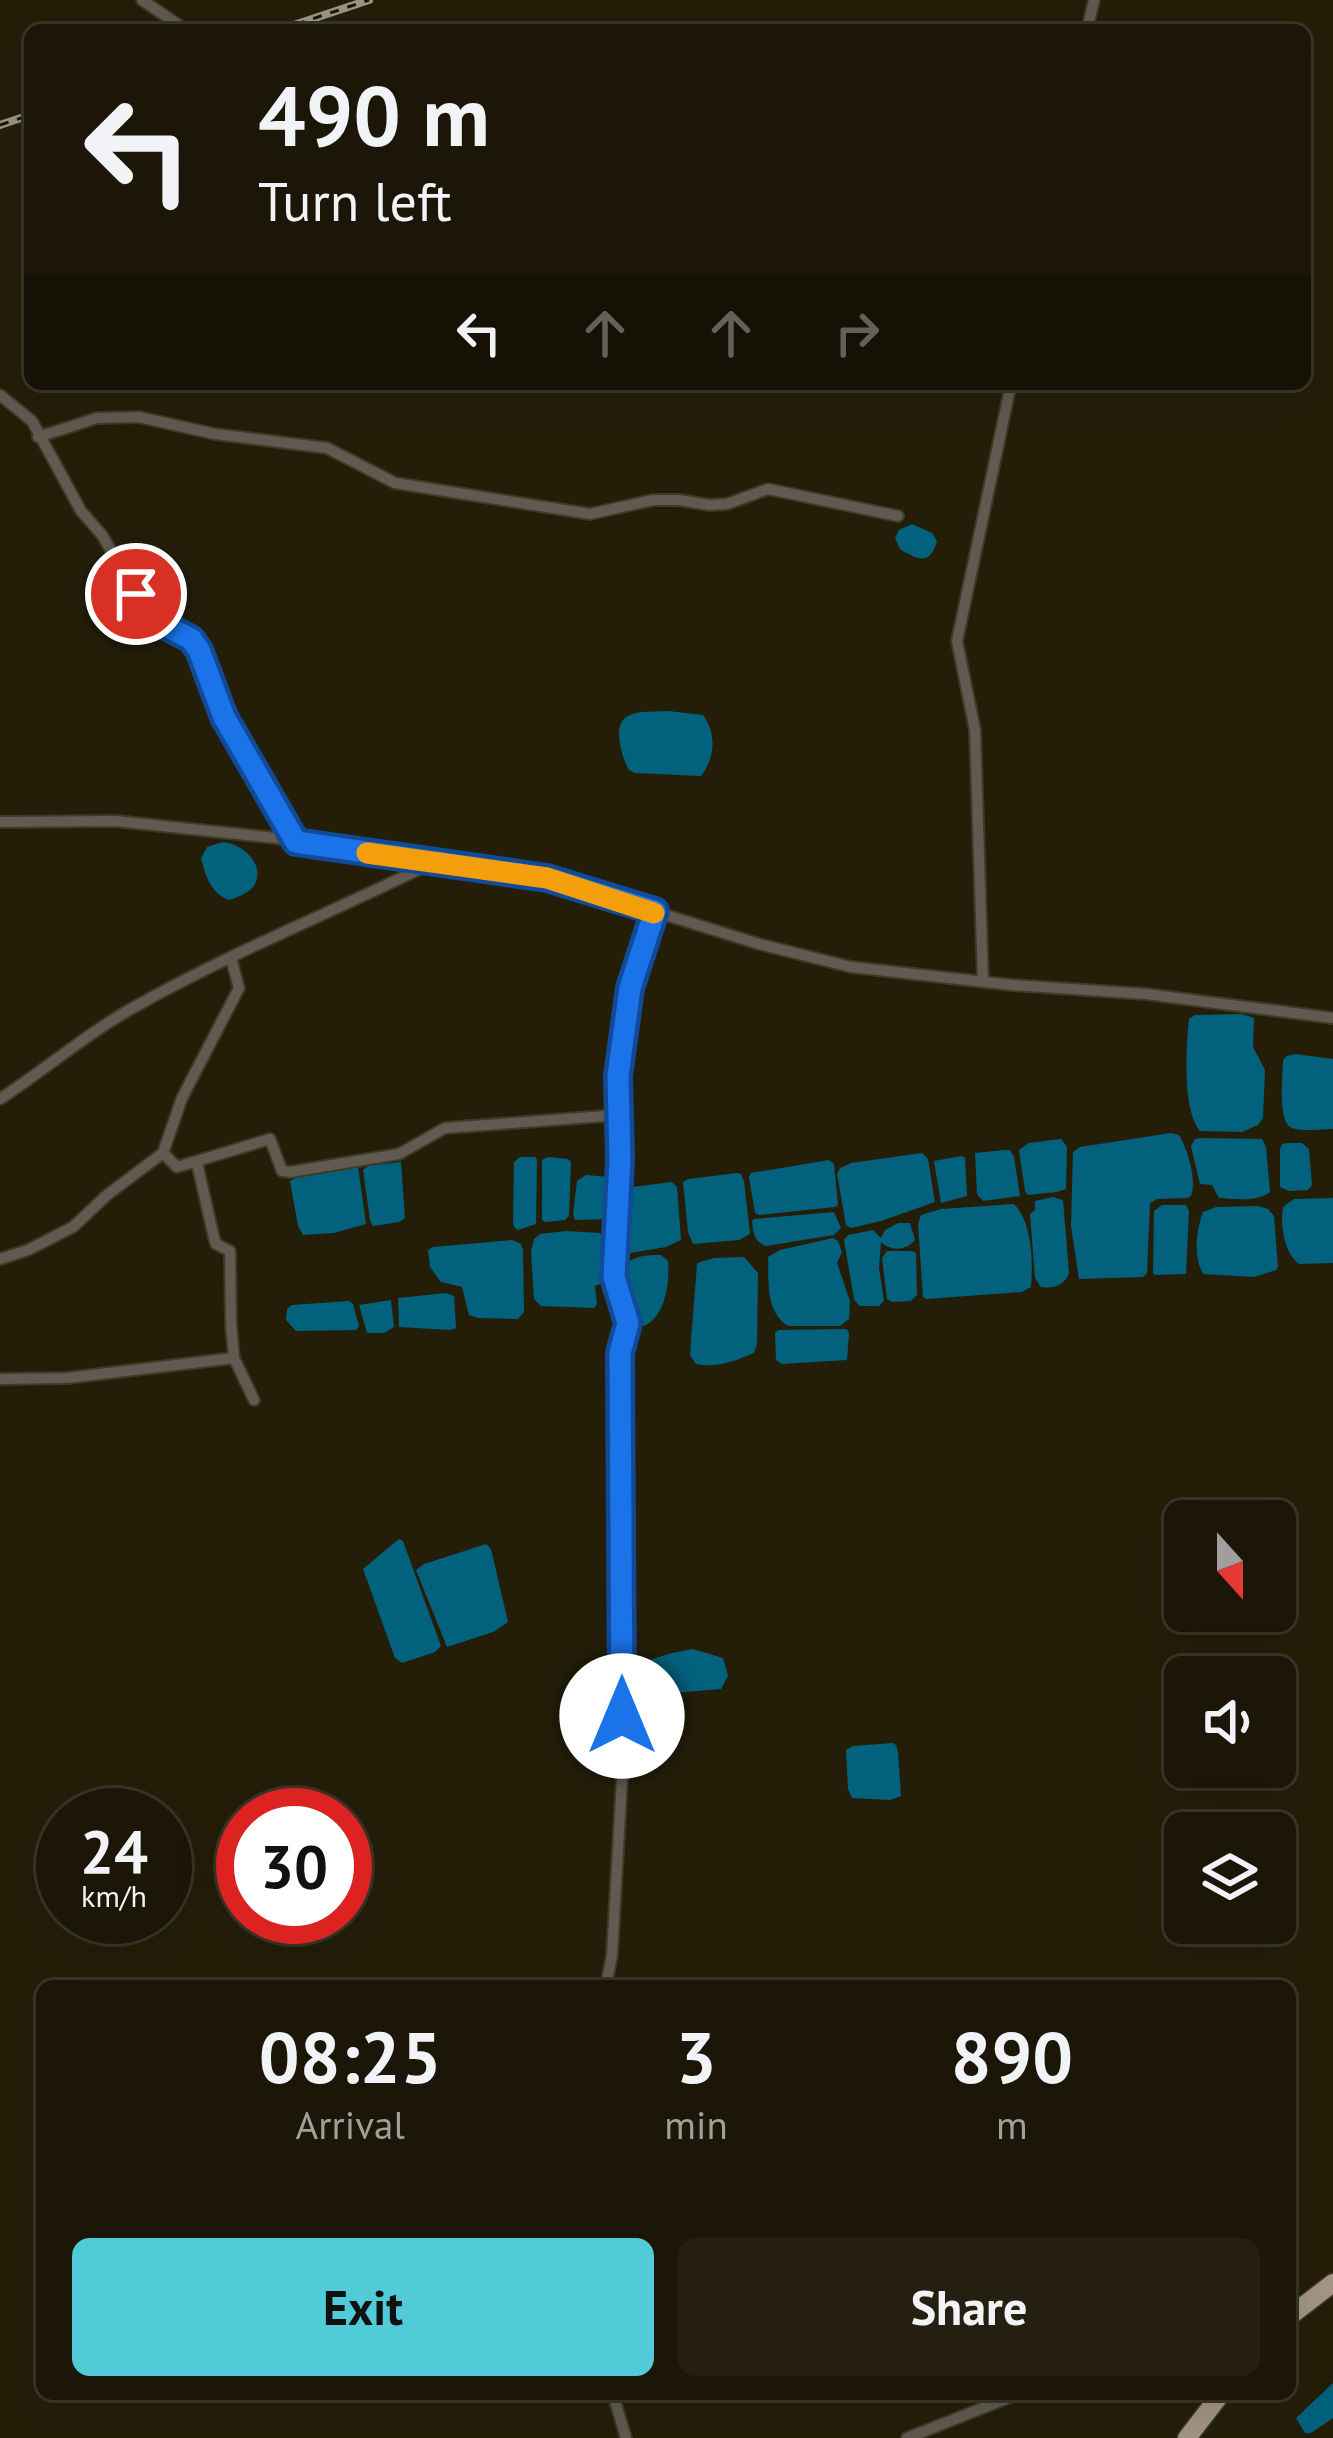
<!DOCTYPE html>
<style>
body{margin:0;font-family:"PT Sans",sans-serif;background:#241f11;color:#f1f3f6;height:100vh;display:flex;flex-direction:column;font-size:45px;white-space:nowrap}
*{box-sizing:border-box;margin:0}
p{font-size:39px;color:#a09f9b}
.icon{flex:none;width:66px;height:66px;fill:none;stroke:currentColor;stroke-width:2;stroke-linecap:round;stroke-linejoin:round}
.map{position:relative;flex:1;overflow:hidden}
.drawer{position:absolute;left:36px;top:1980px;width:1260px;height:420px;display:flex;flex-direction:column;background:#1b1607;border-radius:18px;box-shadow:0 12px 48px #0002,0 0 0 3px #393528}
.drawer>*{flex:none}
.banner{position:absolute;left:24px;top:24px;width:1287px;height:366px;border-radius:18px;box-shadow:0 12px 48px #0002,0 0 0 3px #393528;background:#1b1607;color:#f1f3f6;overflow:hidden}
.needle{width:78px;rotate:159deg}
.controls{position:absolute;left:1164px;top:1500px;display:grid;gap:24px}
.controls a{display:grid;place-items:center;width:132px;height:132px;border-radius:18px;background:#1b1607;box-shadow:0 12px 48px #0002,0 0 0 3px #393528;font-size:60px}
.speed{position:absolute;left:36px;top:1788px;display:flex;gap:24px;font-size:60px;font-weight:700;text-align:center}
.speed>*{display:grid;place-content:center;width:156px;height:156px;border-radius:50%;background:#1b1607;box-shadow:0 12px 48px #0002,0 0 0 3px #393528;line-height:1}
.speed small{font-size:30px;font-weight:400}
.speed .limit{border:18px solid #d22;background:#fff;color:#111}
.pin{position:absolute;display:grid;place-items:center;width:102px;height:102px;color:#fff;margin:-51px;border:6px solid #fff;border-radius:50%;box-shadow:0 3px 12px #0007}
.me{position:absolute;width:132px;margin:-66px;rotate:0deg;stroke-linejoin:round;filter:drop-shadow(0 0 9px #0008)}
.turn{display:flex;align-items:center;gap:42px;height:252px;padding:0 36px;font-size:54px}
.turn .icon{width:156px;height:156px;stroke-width:2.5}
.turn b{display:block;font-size:84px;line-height:102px}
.lanes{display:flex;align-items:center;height:114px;padding:0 36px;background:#0003;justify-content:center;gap:60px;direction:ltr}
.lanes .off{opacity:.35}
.eta{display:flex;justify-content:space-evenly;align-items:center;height:204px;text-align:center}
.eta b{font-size:72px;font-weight:800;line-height:84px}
.primary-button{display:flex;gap:24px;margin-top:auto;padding:24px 36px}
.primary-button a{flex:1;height:138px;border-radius:18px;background:#52cbd9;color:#111;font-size:48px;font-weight:800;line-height:138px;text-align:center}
.primary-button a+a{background:#241f11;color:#f1f3f6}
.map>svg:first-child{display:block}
.water{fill:#02617d}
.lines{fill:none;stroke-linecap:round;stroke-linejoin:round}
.minor-casing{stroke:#3f3926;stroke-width:14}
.primary-casing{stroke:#3f3926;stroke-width:21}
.minor{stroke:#615a51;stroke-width:10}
.primary{stroke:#a49584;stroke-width:18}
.rail-casing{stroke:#9a9585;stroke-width:8}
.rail{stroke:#1b1402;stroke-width:3;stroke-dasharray:9;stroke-linecap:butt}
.route-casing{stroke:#114b97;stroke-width:30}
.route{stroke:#1a73e8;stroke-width:21}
.slow{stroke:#f59e0b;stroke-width:21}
</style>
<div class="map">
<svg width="1333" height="2438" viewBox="0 0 1333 2438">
<rect width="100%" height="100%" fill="#241e09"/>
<g class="water">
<path d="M912,524L932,533L937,541C930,566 918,560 900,549L895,538L899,530Z"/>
<path d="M668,711L703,715C717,734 715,758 701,776L635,773L629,770C622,757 611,725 628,716C639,710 656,712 668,711Z"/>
<path d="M223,842C242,844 265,863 255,884C250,893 238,897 229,900C211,894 205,875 201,858L207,847Z"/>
<path d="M1242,1014L1254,1018L1253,1047L1265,1070L1263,1118L1258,1125L1242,1132L1200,1131C1182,1109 1186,1047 1189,1019L1195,1015Z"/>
<path d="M1296,1054L1333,1059V1129C1322,1129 1303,1132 1292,1128C1277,1122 1283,1075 1283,1060L1287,1056Z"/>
<path d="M1171,1133L1179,1135C1188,1150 1197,1180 1191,1196L1187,1198L1157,1199L1150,1203L1147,1273L1143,1277L1079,1279L1071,1226L1073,1152L1080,1147Z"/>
<path d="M1199,1138L1262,1139L1266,1147L1270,1192C1258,1202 1235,1199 1219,1198L1212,1185L1200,1184L1191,1146L1195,1139Z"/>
<path d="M1061,1139L1067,1147L1066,1189L1057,1192L1028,1195L1025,1191L1019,1150L1029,1143Z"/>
<path d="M1287,1143H1302L1309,1149L1312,1185L1308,1190L1289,1191L1280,1187V1149L1282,1144Z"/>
<path d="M1004,1150H1010L1014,1157L1020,1196L983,1201L977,1194L975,1153Z"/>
<path d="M922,1153L928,1159L935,1202L881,1221L851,1228L846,1225L837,1174L840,1168L851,1163Z"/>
<path d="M961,1156L965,1158L967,1196L941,1203L934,1161Z"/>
<path d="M520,1157H535L537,1160L536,1224L518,1230L514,1227L513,1221L514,1162Z"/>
<path d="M548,1157L568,1159L571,1162L569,1216L565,1220L545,1222L542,1220V1160Z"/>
<path d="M829,1160L834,1164L838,1205L835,1207L759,1215L755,1213L749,1177L751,1173Z"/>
<path d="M401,1162L405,1218L399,1222L373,1226L370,1220L363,1170L368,1166Z"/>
<path d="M358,1166L366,1224L334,1233L303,1235L298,1226L290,1181L298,1177Z"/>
<path d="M737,1173L741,1174L744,1181L750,1234L739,1240L693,1244L688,1232L683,1182L688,1179Z"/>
<path d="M586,1175L610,1177L614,1180L613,1216L610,1219L575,1220L573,1214L577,1181Z"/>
<path d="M672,1182L677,1187L681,1240L666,1247L630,1253L624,1239L622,1194L624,1188Z"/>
<path d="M1053,1197L1063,1200L1069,1273C1065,1285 1053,1289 1041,1287L1035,1278L1030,1214L1035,1210V1201Z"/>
<path d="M1333,1198V1263L1299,1264C1284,1253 1280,1225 1283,1207L1294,1199Z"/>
<path d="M1014,1204C1032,1222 1033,1261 1031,1287L1022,1292L926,1299L923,1297L918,1224L921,1215L941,1209Z"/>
<path d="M1162,1205H1186L1189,1211L1186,1274L1155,1275L1153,1273L1154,1211Z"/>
<path d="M1258,1206L1268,1209L1274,1216L1278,1267L1276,1270L1254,1277L1203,1274C1193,1256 1196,1231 1203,1212L1216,1207Z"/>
<path d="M834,1212L841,1228L834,1235L766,1246C754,1242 753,1232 752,1221L754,1219Z"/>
<path d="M898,1223H910L915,1240C906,1251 890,1251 881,1242L879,1268L884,1301L879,1306H859L854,1299L844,1240L848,1235L873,1230L881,1238L885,1230Z"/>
<path d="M566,1231L600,1233L604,1237L611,1272L609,1281L595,1286L597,1304L594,1308L541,1306L534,1299L531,1251L534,1239L540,1234Z"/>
<path d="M833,1238L838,1241L842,1252L837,1263L850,1301L849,1319L840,1326H788C765,1311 769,1282 768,1257L780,1250Z"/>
<path d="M512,1240L521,1244L523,1250L524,1312L518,1319L478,1318L469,1315L462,1287L441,1282L430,1267L428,1250L433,1247Z"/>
<path d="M887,1251H912L916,1253L917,1295L911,1301L892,1302L887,1299L882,1258Z"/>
<path d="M661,1255L668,1261C670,1283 665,1317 644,1326C641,1324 637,1323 635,1320C625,1310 618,1271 630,1261C638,1255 652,1255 661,1255Z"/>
<path d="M744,1257L758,1273L757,1344L754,1353C735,1361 717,1368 696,1364L690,1355C692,1324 695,1294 697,1263L714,1258Z"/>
<path d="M446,1293L454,1296L456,1328L450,1330L399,1327L398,1298Z"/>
<path d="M391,1300L394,1327L384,1333H367L359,1305Z"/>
<path d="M349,1301L353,1304L359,1326L356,1330L296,1331L286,1320L287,1309L292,1305Z"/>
<path d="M843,1329H847L849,1334L847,1360L782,1364L776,1360L775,1333L778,1330Z"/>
<path d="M399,1539L403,1541L441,1646L435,1652L402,1663L395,1658L363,1569Z"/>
<path d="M486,1544L491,1549L508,1622L493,1632L447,1647L416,1570L424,1564Z"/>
<path d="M693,1649L723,1658L728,1676L721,1689L650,1695L637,1683V1668L646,1661L672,1653Z"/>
<path d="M892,1743L896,1745L898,1752L901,1796L890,1800L852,1798L848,1789L846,1750L853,1746Z"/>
<path d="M1333,2383V2418L1311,2433H1305L1296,2418Z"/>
</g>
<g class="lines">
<defs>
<g id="minor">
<path d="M142,0L186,30"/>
<path d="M1087,30L1094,0"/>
<path d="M0,395L32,421L81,511L102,535L136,594L158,622L191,639L199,650L223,717L296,841"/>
<path d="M38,437L97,418L139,417L215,434L327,448L395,483L590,514L653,500H679L709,505L727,504L768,489L898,516"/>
<path d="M0,822L115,821L276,838L547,878L759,944L851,967L1012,985L1146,994L1333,1018"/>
<path d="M983,982L975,730L957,641L1011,384"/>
<path d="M0,1099C46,1069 90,1031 138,1005C232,952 333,912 430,864"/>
<path d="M163,1153L177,1167L270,1139L282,1171L290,1172L399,1154L445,1128L619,1115"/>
<path d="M197,1163L214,1238L216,1244L230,1251L231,1324L234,1358L254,1400"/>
<path d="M0,1259L28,1250L73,1227L107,1195L163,1153L182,1098L239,988L231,958"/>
<path d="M0,1379L67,1378L234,1358"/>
<path d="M606,1986L612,1955L623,1761L620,1353L628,1323L614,1277L620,1159L618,1076L630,988L655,911"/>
<path d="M613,2394L626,2438"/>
<path d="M907,2438L1018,2394"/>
</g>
<g id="primary">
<path d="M1290,2316L1333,2283"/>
<path d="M1187,2438L1221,2394"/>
</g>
</defs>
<use href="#minor" class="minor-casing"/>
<use href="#primary" class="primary-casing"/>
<use href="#minor" class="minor"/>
<use href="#primary" class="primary"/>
<defs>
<g id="rail">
<path d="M279,30L369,0"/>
<path d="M0,125L30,115"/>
</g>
</defs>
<use href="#rail" class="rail-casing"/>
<use href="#rail" class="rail"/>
</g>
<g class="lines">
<defs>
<path id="route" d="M136,594L158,622L191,639L199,650L224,717L296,842L547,878L655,911L630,988L618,1076L620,1160L614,1277L628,1323L620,1353L622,1716"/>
</defs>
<use href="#route" class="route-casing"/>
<use href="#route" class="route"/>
<path class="slow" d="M367,853L547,878L654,913"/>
</g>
</svg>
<div class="controls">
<a><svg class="needle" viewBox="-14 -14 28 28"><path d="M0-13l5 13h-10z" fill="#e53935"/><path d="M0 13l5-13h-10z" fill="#a09f9b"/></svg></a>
<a><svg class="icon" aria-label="sound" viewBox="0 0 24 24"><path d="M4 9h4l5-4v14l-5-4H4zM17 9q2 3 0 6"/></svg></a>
<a><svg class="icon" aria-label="layers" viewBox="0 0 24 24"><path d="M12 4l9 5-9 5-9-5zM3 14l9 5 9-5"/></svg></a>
</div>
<div class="speed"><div>24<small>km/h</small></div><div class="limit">30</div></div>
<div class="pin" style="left:136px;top:594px;background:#d93025"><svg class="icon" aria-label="arrive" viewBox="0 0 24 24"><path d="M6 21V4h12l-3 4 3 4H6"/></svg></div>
<svg class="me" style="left:622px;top:1716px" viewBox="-20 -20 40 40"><circle r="19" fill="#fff"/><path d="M0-13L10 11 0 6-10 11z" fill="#1a73e8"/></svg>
<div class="banner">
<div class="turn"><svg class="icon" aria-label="left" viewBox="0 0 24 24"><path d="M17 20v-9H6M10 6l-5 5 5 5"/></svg><div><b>490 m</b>Turn left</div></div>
<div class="lanes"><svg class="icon" aria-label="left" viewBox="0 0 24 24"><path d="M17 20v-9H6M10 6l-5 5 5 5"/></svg><svg class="icon off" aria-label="ahead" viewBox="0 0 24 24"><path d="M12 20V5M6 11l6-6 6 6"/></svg><svg class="icon off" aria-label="ahead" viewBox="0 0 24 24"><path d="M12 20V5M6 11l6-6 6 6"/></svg><svg class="icon off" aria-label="right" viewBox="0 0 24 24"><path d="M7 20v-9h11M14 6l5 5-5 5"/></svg></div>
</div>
<section class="drawer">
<div class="eta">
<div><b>08:25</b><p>Arrival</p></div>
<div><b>3</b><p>min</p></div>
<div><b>890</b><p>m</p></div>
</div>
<div class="primary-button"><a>Exit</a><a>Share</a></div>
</section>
</div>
